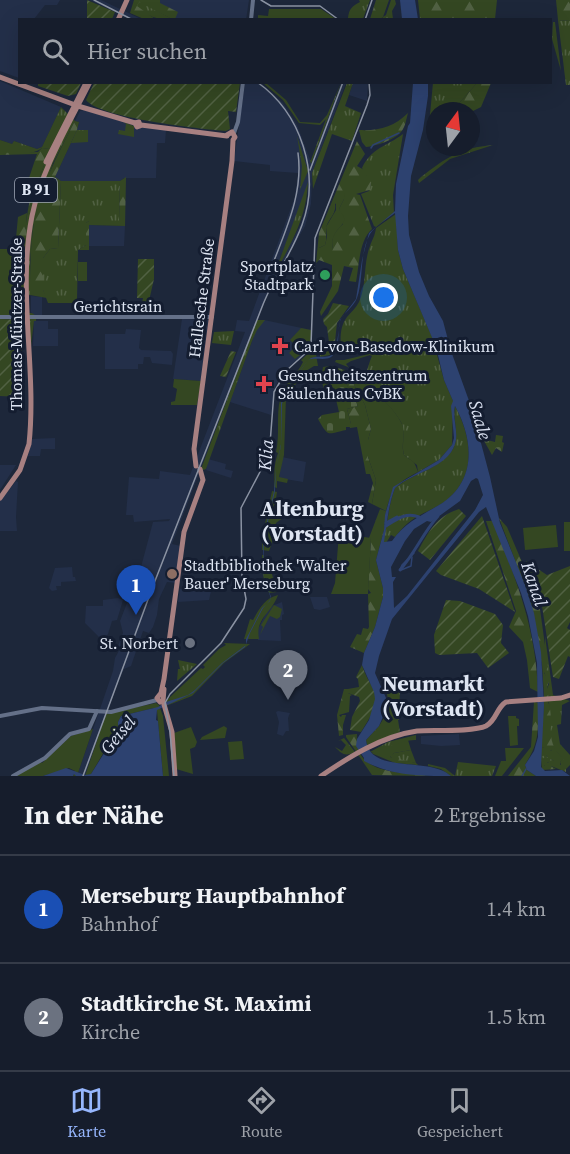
<!DOCTYPE html>
<html lang="de">
<meta charset="utf-8">
<style>
body{margin:0;font-family:"Source Serif 4",serif;background:#1f2634;color:#f1f3f6}
.compass{position:absolute;left:426px;top:102px;width:54px;height:54px;border-radius:50%;background:#161d2c;box-shadow:0 6px 24px #0002;rotate:15deg}
.you{position:absolute;left:384px;top:298px;width:21px;height:21px;margin:-15px;border:4px solid #fff;border-radius:50%;background:#1a73e8;box-shadow:0 0 0 9px #1a73e833}
.badge{display:grid;place-items:center;width:39px;height:39px;border-radius:50%;background:#96b6fd;color:#fff;font-size:20px;font-weight:700}
.pin{position:absolute;translate:-50% -50px;filter:drop-shadow(0 2px 3px #0008)}
.pin::after{content:'';position:absolute;top:32px;width:21px;height:18px;background:inherit;clip-path:polygon(0 0,100% 0,50% 100%)}
.list{margin:0;padding:0;list-style:none}
h2{display:flex;justify-content:space-between;align-items:center;height:78px;margin:0;padding:0 24px;font-size:26px}
h2 small{font-size:20px;font-weight:400;color:#9ea2a9}
.list li{display:grid;grid-template-columns:39px 1fr auto;gap:18px;align-items:center;box-sizing:border-box;height:108px;padding:0 24px;border-top:2px solid #353b48}
.list b{display:block;font-size:22px;white-space:nowrap}
.list p{margin:0;font-size:20px;white-space:nowrap;color:#9ea2a9}
.list em{font-size:20px;font-style:normal;color:#9ea2a9}
.icon{flex:none;width:33px;height:33px;fill:none;stroke:currentColor;stroke-width:2;stroke-linecap:round;stroke-linejoin:round}
.map{position:relative;flex:none;width:570px;height:776px;overflow:hidden}
.search{position:absolute;background:#161d2c;box-shadow:0 6px 24px #0002;left:18px;right:18px;top:18px;height:66px;display:flex;align-items:center;gap:15px;box-sizing:border-box;padding:0 21px;border-radius:0px;color:#9ea2a9;font-size:22px}
.sheet{height:294px;background:#161d2c}
nav{display:flex;justify-content:space-around;align-items:center;box-sizing:border-box;height:84px;border-top:2px solid #353b48;background:#161d2c;font-size:16px;color:#9ea2a9}
nav a{display:grid;justify-items:center;gap:3px}
nav .on{color:#96b6fd}
.map>svg:first-child{display:block}
.built{fill:#232f49;fill-rule:evenodd}
.grass{fill:url(#grass-tufts)}
.forest{fill:url(#forest-firs);fill-rule:evenodd}
.cemetery{fill:url(#cemetery-stones)}
.park{fill:#344722}
.garden{fill:url(#garden-furrows)}
.water{fill:#2d4270;fill-rule:evenodd}
.lines{fill:none;stroke-linecap:round;stroke-linejoin:round}
.stream{stroke:#2d4270;stroke-width:1.5}
.canal{stroke:#2d4270;stroke-width:3}
.minor{stroke:#647088;stroke-width:4}
.major{stroke:#a78081;stroke-width:5}
.tram{stroke:#8b93a3;stroke-width:1.5}
.rail{stroke:#8b93a3;stroke-width:1.5}
.leisure-dot{fill:#2e9e5b;stroke:#141d30;stroke-width:2}
.health-dot{fill:#e0444e;stroke:#141d30;stroke-width:2}
.education-dot{fill:#8d6e63;stroke:#141d30;stroke-width:2}
.worship-dot{fill:#6b7280;stroke:#141d30;stroke-width:2}
.labels{text-anchor:middle;stroke-width:6;stroke-linejoin:round;paint-order:stroke}
.shield{fill:#141d30;stroke:#a1a9b8;stroke-width:1.5}
.shield-label{font-size:15px;font-weight:bold;fill:#dee5f2}
.poi-label{font-size:16px;fill:#dee5f2;stroke:#141d30;text-anchor:start}
.street-label{font-size:16px;fill:#dee5f2;stroke:#141d30}
.water-label{font-size:18px;font-style:italic;fill:#dbe2f2;stroke:#141d30}
.district-label{font-size:22px;font-weight:bold;fill:#dee5f2;stroke:#141d30}
</style>
<div class="map">
<svg width="570" height="776" viewBox="0 0 570 776">
<defs>
<pattern id="grass-tufts" width="24" height="20" patternUnits="userSpaceOnUse" patternTransform="scale(1.5)"><rect width="24" height="20" fill="#344722"/><path d="M3 7l-1-3M5 7V3M7 7l1-3M15 17l-1-3M17 17v-4M19 17l1-3" fill="none" stroke="#516143"/></pattern>
<pattern id="forest-firs" width="22" height="20" patternUnits="userSpaceOnUse" patternTransform="scale(1.5)"><rect width="22" height="20" fill="#344722"/><path d="M5 1l3.5 6h-7zM16 11l3.5 6h-7z" fill="#516143"/></pattern>
<pattern id="cemetery-stones" width="16" height="16" patternUnits="userSpaceOnUse" patternTransform="scale(1.5)"><rect width="16" height="16" fill="#344722"/><path d="M2 7V4a2 2 0 0 1 4 0v3zM10 15v-3a2 2 0 0 1 4 0v3z" fill="#516143"/></pattern>
<pattern id="garden-furrows" width="10" height="10" patternUnits="userSpaceOnUse" patternTransform="scale(1.5)"><rect width="10" height="10" fill="#344722"/><path d="M-1 1l2-2M0 10L10 0M9 11l2-2" fill="none" stroke="#516143"/></pattern>
</defs>
<rect width="100%" height="100%" fill="#1d273a"/>
<!-- built -->
<g class="built">
<path d="M 0,0 L 60,0 L 57,5 L 45,5 L 34,19 L 20,20 L 19,78 L 0,71 Z"/>
<path d="M 90,0 L 101,0 L 141,19 L 130,19 Z"/>
<path d="M 141,0 L 249,0 L 246,20 L 172,19 Z"/>
<path d="M 0,81 L 61,107 L 42,147 L 37,149 L 14,141 L 12,144 L 0,140 Z"/>
<path d="M 245,83 L 261,83 L 283,103 L 297,125 L 311,162 L 341,83 L 346,83 L 312,173 L 311,204 L 305,226 L 277,275 L 262,308 L 172,544 L 181,546 L 176,583 L 167,582 L 159,599 L 157,615 L 153,627 L 149,633 L 143,631 L 131,666 L 124,669 L 117,685 L 85,776 L 77,776 L 113,671 L 115,658 L 121,647 L 118,646 L 123,633 L 120,621 L 141,567 L 153,522 L 169,521 L 170,519 L 134,522 L 133,515 L 126,515 L 129,477 L 159,479 L 160,471 L 190,475 L 245,332 L 235,331 L 237,320 L 249,321 L 295,197 L 298,173 L 270,171 L 270,165 L 234,161 ZM 308,185 L 307,204 L 301,224 L 274,275 Z"/>
<path d="M 353,83 L 368,83 L 367,101 L 349,95 Z"/>
<path d="M 84,110 L 120,121 L 166,130 L 165,143 L 157,143 L 156,178 L 124,178 L 120,181 L 61,181 L 56,179 L 55,177 L 77,130 L 79,122 L 75,121 L 80,111 Z"/>
<path d="M 89,225 L 125,226 L 124,246 L 89,246 Z"/>
<path d="M 31,296 L 42,297 L 42,315 L 33,315 L 31,312 Z"/>
<path d="M 182,319 L 208,320 L 201,381 L 173,379 Z"/>
<path d="M 264,320 L 311,330 L 311,345 L 308,350 L 283,372 L 275,387 L 271,415 L 230,402 L 259,322 Z"/>
<path d="M 34,321 L 48,321 L 48,329 L 58,329 L 58,346 L 33,346 Z"/>
<path d="M 126,329 L 141,330 L 139,348 L 141,350 L 171,351 L 173,354 L 172,365 L 152,363 L 150,357 L 144,357 L 143,364 L 138,364 L 138,369 L 105,369 L 105,334 L 125,334 Z"/>
<path d="M 55,438 L 55,449 L 41,449 L 40,456 L 28,456 L 32,439 Z"/>
<path d="M 282,457 L 306,462 L 303,482 L 279,478 Z"/>
<path d="M 208,459 L 226,464 L 225,469 L 233,471 L 231,478 L 206,470 Z"/>
<path d="M 0,465 L 16,465 L 0,490 Z"/>
<path d="M 16,481 L 18,482 L 16,517 L 17,531 L 0,531 L 0,501 Z"/>
<path d="M 72,567 L 73,577 L 75,577 L 76,581 L 61,582 L 61,586 L 56,586 L 57,590 L 52,591 L 49,588 L 55,568 Z"/>
<path d="M 212,587 L 209,600 L 178,602 L 180,589 Z"/>
<path d="M 310,597 L 327,597 L 330,607 L 320,610 L 314,609 Z"/>
<path d="M 118,598 L 123,600 L 117,620 L 112,621 L 108,634 L 104,640 L 102,640 L 85,623 L 86,606 L 103,606 L 103,600 Z"/>
<path d="M 282,602 L 284,614 L 282,615 L 282,620 L 280,620 L 281,641 L 258,640 L 258,629 L 267,611 L 272,606 Z"/>
<path d="M 278,711 L 290,713 L 288,718 L 289,731 L 286,731 L 283,736 L 277,734 L 279,722 L 276,712 Z"/>
<path d="M 459,734 L 460,745 L 441,746 L 421,744 L 421,736 Z"/>
</g>
<!-- grass -->
<g class="grass">
<path d="M 359,0 L 370,0 L 363,19 L 339,18 L 348,18 C 349,9 352,6 360,2 Z"/>
<path d="M 138,2 L 141,2 L 172,19 C 152,19 151,17 136,6 Z"/>
<path d="M 558,20 L 570,21 L 570,85 L 566,85 Z"/>
<path d="M 553,22 L 555,22 L 561,71 L 552,39 Z"/>
<path d="M 263,83 L 266,83 L 286,100 L 300,122 L 320,123 L 327,115 L 341,83 L 311,164 L 310,160 L 311,160 L 326,119 L 320,125 L 299,123 L 283,100 Z"/>
<path d="M 347,83 L 353,83 L 345,106 L 361,113 L 352,141 L 332,134 L 313,189 L 312,173 Z"/>
<path d="M 433,83 L 477,83 L 452,111 L 435,111 L 435,115 L 430,115 Z"/>
<path d="M 61,107 L 75,121 L 53,163 L 37,211 L 33,228 L 30,261 L 30,295 L 27,296 L 27,313 L 32,313 L 36,316 L 36,321 L 34,321 L 31,346 L 28,346 L 26,325 L 23,324 L 22,320 L 0,319 L 0,316 L 19,315 L 23,313 C 23,273 22,233 31,195 L 33,195 L 50,149 L 42,148 C 32,156 13,153 0,153 L 0,136 L 0,140 L 12,144 L 14,141 L 37,149 L 42,147 Z"/>
<path d="M 123,122 L 134,126 L 134,137 L 118,134 L 119,130 L 125,131 L 126,124 Z"/>
<path d="M 77,130 L 88,130 L 88,142 L 71,143 Z"/>
<path d="M 403,134 L 393,195 L 394,213 L 376,227 L 374,226 L 361,194 L 369,191 L 371,183 L 362,168 C 372,147 386,147 403,134 Z"/>
<path d="M 297,136 L 308,171 L 300,190 L 302,166 Z"/>
<path d="M 61,181 L 120,181 L 119,221 L 89,221 L 86,223 L 86,245 L 78,250 L 77,300 L 75,303 L 48,303 L 43,290 L 43,258 L 50,249 L 58,248 Z"/>
<path d="M 308,182 C 306,221 290,244 273,278 Z"/>
<path d="M 396,214 L 398,250 L 403,269 L 432,337 L 444,380 L 453,401 L 452,445 L 439,460 L 418,472 L 417,465 L 404,455 C 401,445 406,433 401,422 C 394,409 367,381 353,378 C 371,372 365,372 372,356 L 370,355 L 351,361 L 346,364 L 353,373 L 348,367 L 335,362 L 336,360 L 344,360 L 365,355 L 364,349 L 342,354 C 340,343 339,327 347,317 C 351,312 356,308 359,302 C 367,285 363,264 370,246 C 372,240 375,236 376,228 Z"/>
<path d="M 257,320 L 265,320 L 257,330 L 252,341 L 206,469 L 203,470 L 201,469 Z"/>
<path d="M 234,331 L 231,345 L 212,343 L 214,332 Z"/>
<path d="M 455,406 C 471,436 478,473 448,499 C 436,509 420,513 408,523 C 403,527 399,532 395,537 L 391,535 L 386,543 L 383,542 C 388,524 388,506 395,488 C 413,472 453,466 456,439 C 457,428 453,417 455,406 Z"/>
<path d="M 545,636 L 553,695 L 570,701 L 562,705 L 561,724 L 557,725 L 560,744 L 570,755 L 570,765 L 566,769 L 566,772 L 551,766 L 545,767 L 544,764 L 549,762 L 541,760 L 541,747 L 552,749 L 546,756 L 561,765 L 560,762 L 563,759 L 555,750 L 550,739 L 549,702 L 544,702 L 544,696 L 549,684 L 544,672 L 547,664 L 545,659 Z"/>
<path d="M 178,660 L 197,664 L 177,681 L 178,669 L 180,669 Z"/>
<path d="M 416,735 L 416,740 C 400,739 383,755 370,752 L 388,742 Z"/>
<path d="M 411,750 L 416,763 L 393,759 L 390,756 L 394,753 Z"/>
<path d="M 458,762 L 496,766 L 492,776 L 451,776 L 441,769 L 428,766 L 428,764 L 445,768 L 455,776 Z"/>
</g>
<!-- forest -->
<g class="forest">
<path d="M 134,0 L 160,0 L 160,3 L 178,12 L 175,19 L 172,19 L 139,2 L 137,6 L 155,19 L 144,19 L 130,13 Z"/>
<path d="M 376,0 L 389,0 L 383,17 L 386,15 L 391,0 L 395,0 L 396,4 L 392,11 L 393,19 L 382,19 L 383,17 L 380,19 L 370,19 Z"/>
<path d="M 418,0 L 497,0 L 495,19 L 420,19 Z"/>
<path d="M 556,0 L 570,0 L 570,21 L 558,20 Z"/>
<path d="M 477,83 L 491,83 L 481,107 L 471,112 L 452,111 Z"/>
<path d="M 408,113 C 406,119 406,126 401,132 C 394,140 376,146 366,147 L 362,142 L 359,130 C 379,131 394,127 408,113 Z"/>
<path d="M 75,121 L 79,122 L 77,130 L 55,177 L 61,181 L 58,248 L 50,249 L 43,258 L 43,290 L 47,298 L 30,295 C 30,274 30,252 33,230 C 38,191 57,156 75,121 Z"/>
<path d="M 357,141 L 365,154 L 357,166 L 366,171 L 367,176 L 372,171 L 375,172 L 377,180 L 371,183 L 370,190 L 356,194 L 360,195 L 372,229 C 359,240 359,267 356,282 L 349,281 L 353,268 L 344,266 L 338,291 L 321,316 L 320,312 L 332,286 L 332,265 L 319,260 L 316,263 L 319,233 ZM 344,199 L 339,209 L 343,224 C 335,232 330,237 333,249 L 319,248 L 325,245 C 327,239 326,235 326,229 C 327,220 337,214 335,204 Z"/>
<path d="M 493,145 L 450,159 L 419,183 L 418,180 L 421,177 C 447,157 460,148 493,145 Z"/>
<path d="M 42,148 L 50,149 L 33,195 L 25,190 L 37,154 L 0,155 L 0,153 L 38,152 Z"/>
<path d="M 126,177 L 125,226 L 89,225 L 89,250 L 78,250 L 86,245 L 86,223 L 89,221 L 119,221 L 120,181 Z"/>
<path d="M 27,213 L 24,248 L 23,309 L 20,309 L 20,250 L 15,249 L 18,217 Z"/>
<path d="M 338,368 L 345,370 L 351,379 L 365,405 L 371,429 L 368,440 L 368,457 L 376,480 L 372,504 L 368,502 L 373,483 L 370,474 L 366,474 L 357,427 L 350,428 L 349,424 L 351,424 L 347,409 L 358,406 Z"/>
<path d="M 380,509 L 386,511 L 384,530 L 376,560 L 383,588 L 383,597 L 375,627 L 364,653 L 350,647 L 357,634 L 361,635 L 363,628 L 368,629 L 369,627 L 368,594 L 371,593 L 368,589 L 371,538 L 369,538 Z"/>
<path d="M 499,518 L 507,527 L 539,602 L 548,667 L 544,673 L 549,680 L 547,689 L 550,693 L 547,696 L 544,696 L 542,664 L 515,560 Z"/>
<path d="M 486,521 L 492,521 L 495,527 C 518,584 536,630 538,692 L 530,688 L 527,660 L 523,642 L 509,627 L 516,611 Z"/>
<path d="M 344,689 L 348,689 L 348,693 L 352,695 L 350,696 L 349,712 L 339,715 L 341,717 L 342,715 L 346,715 L 343,725 L 343,735 L 339,736 L 337,715 Z"/>
<path d="M 548,701 C 556,723 542,740 564,759 L 560,762 L 560,768 L 555,766 L 554,761 L 551,759 L 544,766 L 551,766 L 556,769 L 542,770 L 541,760 L 545,757 L 548,758 L 546,755 L 547,752 L 552,750 L 541,747 L 544,702 Z"/>
<path d="M 534,702 L 538,703 C 538,731 540,741 525,765 L 527,770 L 536,776 L 508,776 L 531,747 Z"/>
<path d="M 385,716 L 386,719 L 398,720 L 400,732 L 367,745 L 366,740 L 379,726 Z"/>
<path d="M 357,734 C 353,776 401,771 430,776 L 372,775 L 346,737 L 346,735 Z"/>
<path d="M 344,738 L 355,752 C 345,757 342,754 335,747 L 342,751 L 346,745 L 341,740 L 338,741 Z"/>
<path d="M 408,740 L 411,750 L 394,753 L 390,757 L 416,763 L 418,765 L 395,763 L 371,753 Z"/>
</g>
<!-- cemetery -->
<g class="cemetery">
<path d="M 330,366 L 338,368 L 358,406 L 347,409 L 351,424 L 350,427 L 346,427 L 346,430 C 327,434 329,438 318,419 L 322,415 L 339,412 L 333,387 L 324,389 L 321,379 L 323,367 Z"/>
<path d="M 496,435 L 503,436 L 502,442 L 504,443 L 502,452 L 496,448 L 492,455 L 483,439 L 495,442 Z"/>
<path d="M 383,677 L 395,678 L 395,680 L 399,681 L 400,687 L 399,720 L 386,719 L 389,703 Z"/>
</g>
<!-- park -->
<g class="park">
<path d="M 269,9 L 321,9 L 336,19 L 258,19 L 258,15 L 268,16 Z"/>
<path d="M 343,192 L 345,193 L 344,199 L 339,209 C 340,212 343,214 344,218 C 346,227 329,230 333,249 L 323,258 L 319,253 L 319,248 L 325,245 L 327,237 L 326,227 L 336,210 L 336,198 Z"/>
<rect x="0" y="249" width="20" height="66"/>
<rect x="78" y="262" width="9" height="19"/>
<path d="M 301,328 L 311,330 C 312,346 307,350 295,359 L 289,353 L 296,346 L 290,340 Z"/>
<path d="M 312,350 L 316,354 L 318,366 L 314,366 L 306,371 L 286,397 L 284,455 L 279,477 L 288,479 L 287,483 L 277,481 L 277,488 L 274,487 C 275,475 273,467 278,453 L 276,452 C 280,434 276,416 280,399 C 283,384 297,375 303,362 L 301,360 Z"/>
<path d="M 353,378 C 368,382 399,412 403,427 C 405,436 401,446 404,455 C 415,464 413,458 418,472 C 396,484 393,486 386,511 L 372,504 L 376,480 L 368,457 L 368,440 L 371,429 L 365,405 L 351,379 Z"/>
<path d="M 174,379 L 201,381 L 197,405 L 171,405 L 171,402 L 175,401 L 177,389 L 173,387 Z"/>
<path d="M 272,491 L 277,492 L 274,512 L 281,513 L 283,504 L 292,511 L 276,523 L 272,543 L 269,551 L 262,550 L 262,538 Z"/>
<rect x="564" y="522" width="6" height="29"/>
<path d="M 556,525 L 558,547 L 525,550 L 523,528 Z"/>
<path d="M 339,533 L 371,538 L 368,594 L 331,594 L 335,583 Z"/>
<path d="M 262,555 L 264,555 L 264,563 L 272,563 L 274,565 L 270,567 L 277,592 L 269,593 C 263,580 261,569 262,555 Z"/>
<path d="M 278,595 C 272,613 255,618 259,639 L 244,639 L 250,619 L 253,620 C 259,609 265,598 278,595 Z"/>
<path d="M 274,605 L 282,609 L 280,617 L 277,619 L 270,616 L 260,635 L 263,627 L 261,625 Z"/>
<path d="M 224,643 L 250,644 L 224,663 L 192,696 L 166,706 L 166,701 L 169,698 L 201,668 L 203,669 L 205,667 L 203,665 L 219,649 L 226,645 Z"/>
<path d="M 156,703 L 159,705 L 163,716 L 169,776 L 163,776 L 157,711 L 154,708 L 121,716 L 118,722 L 118,730 L 114,735 L 91,774 L 85,776 L 106,714 Z"/>
<path d="M 508,716 L 516,716 L 516,718 L 519,719 L 519,726 L 517,726 L 518,745 L 510,746 Z"/>
<path d="M 224,726 L 227,728 L 225,738 L 200,740 L 202,737 Z"/>
<path d="M 191,727 L 197,742 L 195,747 L 190,749 L 193,774 L 176,769 L 174,733 Z"/>
<path d="M 93,729 L 77,776 L 73,776 L 75,771 L 69,768 L 43,776 L 16,776 L 41,762 L 42,763 L 71,736 Z"/>
<path d="M 242,741 L 244,759 L 230,760 L 228,742 Z"/>
<path d="M 505,748 L 524,748 L 502,776 L 495,776 L 501,761 L 506,761 Z"/>
</g>
<!-- garden -->
<g class="garden">
<path d="M 87,0 L 115,12 L 112,19 L 87,19 Z"/>
<path d="M 38,83 L 38,82 L 81,83 L 76,94 L 68,96 L 38,86 Z"/>
<path d="M 94,83 L 94,82 L 240,83 L 236,112 L 228,111 L 230,129 L 226,131 C 200,129 100,118 86,100 Z"/>
<path d="M 138,259 L 154,259 L 154,279 L 148,305 L 142,303 L 143,298 L 137,298 Z"/>
<path d="M 333,303 L 349,306 L 337,323 L 335,341 L 330,355 L 320,357 L 320,355 L 325,354 L 327,351 L 330,350 L 327,327 L 324,324 L 323,319 L 328,314 Z"/>
<path d="M 0,319 L 22,320 L 22,397 L 0,396 Z"/>
<path d="M 231,351 L 236,352 L 226,377 L 220,376 Z"/>
<path d="M 459,509 L 466,516 L 430,560 L 418,551 C 428,532 437,516 459,509 Z"/>
<path d="M 482,516 L 515,612 L 479,589 L 441,575 L 436,571 Z"/>
<path d="M 526,561 L 547,575 L 570,566 L 570,622 L 567,628 L 570,630 L 570,657 L 568,656 L 559,679 L 553,677 L 542,606 Z"/>
<path d="M 446,600 L 460,601 L 495,614 L 503,625 L 501,643 L 509,653 L 488,668 L 477,653 L 439,655 L 435,653 L 434,635 Z"/>
<path d="M 362,665 C 365,675 370,682 374,691 C 379,705 368,721 361,732 L 350,730 L 352,717 L 360,701 L 359,697 L 348,693 L 348,689 L 359,687 L 358,679 L 356,677 Z"/>
</g>
<!-- water -->
<g class="water">
<path d="M 400,0 L 415,0 L 418,19 L 402,19 Z"/>
<path d="M 413,83 L 428,83 L 428,96 L 423,130 L 411,176 L 408,216 L 409,235 L 419,272 L 429,296 L 443,321 L 451,351 L 472,409 L 490,477 L 500,523 L 526,587 L 534,613 L 541,652 L 544,705 L 541,767 L 545,771 L 562,770 L 570,776 L 536,776 L 527,770 L 525,765 L 534,751 L 538,737 L 537,663 L 528,616 L 521,593 L 486,507 L 479,512 L 392,619 L 379,656 L 375,673 L 386,698 L 386,710 L 379,726 L 366,740 C 370,775 429,756 451,776 C 420,776 392,776 364,761 L 364,758 L 356,746 L 357,739 L 369,720 L 375,699 L 374,692 L 362,665 L 364,653 L 375,627 L 383,597 L 383,588 L 376,560 L 384,530 L 385,515 L 393,487 L 439,460 L 452,445 L 454,438 L 451,406 L 453,401 L 444,380 L 436,347 L 403,269 L 398,250 L 395,213 C 387,219 375,226 370,234 C 359,253 364,279 357,298 C 353,308 344,312 340,321 C 337,331 341,350 331,357 C 325,361 315,357 308,360 L 286,391 L 282,404 L 281,446 L 276,468 L 275,491 L 264,539 L 263,573 L 271,599 L 263,608 L 250,633 L 245,647 L 223,663 L 193,693 L 157,710 L 156,720 L 158,721 L 163,776 L 76,776 L 74,774 L 73,776 L 43,776 L 66,768 L 85,775 L 91,774 L 118,731 L 118,722 L 121,716 L 158,707 L 166,702 L 188,695 L 195,690 L 222,663 L 246,645 L 246,639 L 262,608 L 270,601 L 271,597 L 263,574 L 263,539 L 274,491 L 276,468 L 281,444 L 281,403 L 285,391 L 308,360 C 315,354 324,359 332,355 L 337,343 L 340,320 L 356,299 L 362,260 L 369,233 L 395,211 L 396,184 L 408,126 L 410,123 ZM 455,406 C 474,440 477,482 439,505 C 421,516 405,522 392,541 L 384,542 C 387,524 388,506 395,488 C 412,472 447,469 455,444 C 459,432 452,418 455,406 ZM 476,478 L 478,479 L 483,495 L 475,510 L 407,596 L 394,608 L 393,582 L 396,577 L 392,577 L 391,567 L 405,541 L 414,529 L 427,521 L 431,522 L 460,501 L 471,481 Z"/>
</g>
<g class="lines">
<!-- stream -->
<g class="stream">
<path d="M 371,148 L 373,145 L 399,133"/>
<path d="M 400,570 L 402,565 L 414,553"/>
<path d="M 401,570 L 411,566 L 412,557"/>
<path d="M 522,776 L 526,769"/>
</g>
<!-- canal -->
<g class="canal">
<path d="M 386,523 L 397,517"/>
<path d="M 386,526 C 397,519 406,512 419,517"/>
<path d="M 400,570 C 415,553 423,533 438,516"/>
</g>
<!-- minor -->
<g class="minor">
<path d="M 251,20 L 253,0"/>
<path d="M 234,133 L 238,122 L 243,82"/>
<path d="M 0,317 L 212,317"/>
<path d="M 0,716 L 42,708 L 111,712 L 157,700"/>
<path d="M 13,776 L 45,758 L 70,734 L 89,729 L 97,711"/>
</g>
<!-- major -->
<g class="major">
<path d="M 118,20 L 127,0"/>
<path d="M 0,77 L 78,106 L 135,123"/>
<path d="M 139,122 L 140,126 L 137,127 L 135,123 Z"/>
<path d="M 141,125 L 227,136"/>
<path d="M 46,162 L 85,85"/>
<path d="M 196,466 L 194,449 L 232,161 L 233,140 L 235,137 L 232,132 L 227,135"/>
<path d="M 0,498 L 20,470 L 29,444 C 37,369 17,291 32,216 C 42,168 68,126 90,82"/>
<path d="M 164,689 L 163,701 L 172,732 L 175,776"/>
<path d="M 160,702 L 157,698 L 161,693 L 164,679 L 184,532 L 203,480 L 200,469"/>
<path d="M 321,776 C 349,757 382,736 417,731 C 433,730 473,732 486,726 C 497,720 496,708 506,702 L 561,698 L 570,695"/>
</g>
<!-- tram -->
<g class="tram">
<path d="M 261,0 L 271,6 L 320,6 L 339,20"/>
<path d="M 174,776 L 170,732 L 165,703 L 170,694 L 221,643 L 244,608 L 246,599 L 242,578 L 241,508 L 261,470 L 270,444 L 274,392 L 287,370 L 308,351 L 311,345 L 315,238 L 367,105 L 370,95 L 369,82"/>
</g>
<!-- rail -->
<g class="rail">
<path d="M 94,0 L 133,20"/>
<path d="M 365,20 L 372,0"/>
<path d="M 310,170 L 343,82"/>
<path d="M 269,274 C 283,235 304,196 298,153"/>
<path d="M 83,776 L 153,586 L 262,307 C 273,278 292,253 302,225 C 321,174 301,113 257,82"/>
</g>
</g>
<!-- markers -->
<circle class="leisure-dot" cx="325" cy="275" r="6"/>
<g class="health-dot">
<path d="M277 337h6v6h6v6h-6v6h-6v-6h-6v-6h6z"/>
<path d="M261 375h6v6h6v6h-6v6h-6v-6h-6v-6h6z"/>
</g>
<circle class="education-dot" cx="172" cy="574" r="6"/>
<circle class="worship-dot" cx="190" cy="643" r="6"/>
<g class="labels">
<!-- shield labels -->
<rect class="shield" x="15" y="178" width="42" height="24" rx="4.5"/>
<g class="shield-label">
<text x="36" y="195">B 91</text>
</g>
<!-- poi labels -->
<g class="poi-label">
<text x="313" y="272" text-anchor="end">Sportplatz<tspan x="313" dy="18">Stadtpark</tspan></text>
<text x="294" y="352">Carl-von-Basedow-Klinikum</text>
<text x="278" y="381">Gesundheitszentrum<tspan x="278" dy="18">Säulenhaus CvBK</tspan></text>
<text x="184" y="571">Stadtbibliothek 'Walter<tspan x="184" dy="18">Bauer' Merseburg</tspan></text>
<text x="178" y="649" text-anchor="end">St. Norbert</text>
</g>
<!-- street labels -->
<g class="street-label">
<text transform="translate(201 298) rotate(-83)" y="6">Hallesche Straße</text>
<text x="118" y="312">Gerichtsrain</text>
<text transform="translate(16 324) rotate(-90)" y="6">Thomas-Müntzer-Straße</text>
</g>
<!-- water labels -->
<g class="water-label">
<text transform="translate(480 420) rotate(74)" y="6">Saale</text>
<text transform="translate(266 455) rotate(-86)" y="6">Klia</text>
<text transform="translate(534 584) rotate(71)" y="6">Kanal</text>
<text transform="translate(118 735) rotate(-50)" y="6">Geisel</text>
</g>
<!-- district labels -->
<g class="district-label">
<text x="312" y="516">Altenburg<tspan x="312" dy="25">(Vorstadt)</tspan></text>
<text x="433" y="691">Neumarkt<tspan x="433" dy="25">(Vorstadt)</tspan></text>
</g>
</g>
</svg>
<svg class="compass" viewBox="-18 -18 36 36"><path d="M0-13l5 13h-10z" fill="#e53935"/><path d="M0 13l5-13h-10z" fill="#9ea2a9"/></svg>
<div class="you"></div>
<div class="pin badge" style="left:136px;top:615px;background:#1a4fb4">1</div>
<div class="pin badge" style="left:288px;top:700px;background:#6b7280">2</div>
<div class="search"><svg class="icon" aria-label="search" viewBox="0 0 24 24"><circle cx="10" cy="10" r="6"/><path d="M15 15l6 6"/></svg>Hier suchen</div>
</div>
<section class="sheet">
<h2>In der Nähe<small>2 Ergebnisse</small></h2>
<ul class="list">
<li><span class="badge" style="background:#1a4fb4">1</span><div><b>Merseburg Hauptbahnhof</b><p>Bahnhof</p></div><em>1.4 km</em></li>
<li><span class="badge" style="background:#6b7280">2</span><div><b>Stadtkirche St. Maximi</b><p>Kirche</p></div><em>1.5 km</em></li>
</ul>
</section>
<nav>
<a class="on"><svg class="icon" aria-label="map" viewBox="0 0 24 24"><path d="M3 6l6-2 6 2 6-2v14l-6 2-6-2-6 2zM9 4v14M15 6v14"/></svg>Karte</a>
<a><svg class="icon" aria-label="directions" viewBox="0 0 24 24"><path d="M12 3l9 9-9 9-9-9zM9 14v-3h6M13 9l2 2-2 2"/></svg>Route</a>
<a><svg class="icon" aria-label="saved" viewBox="0 0 24 24"><path d="M7 4h10v16l-5-4-5 4z"/></svg>Gespeichert</a>
</nav>
